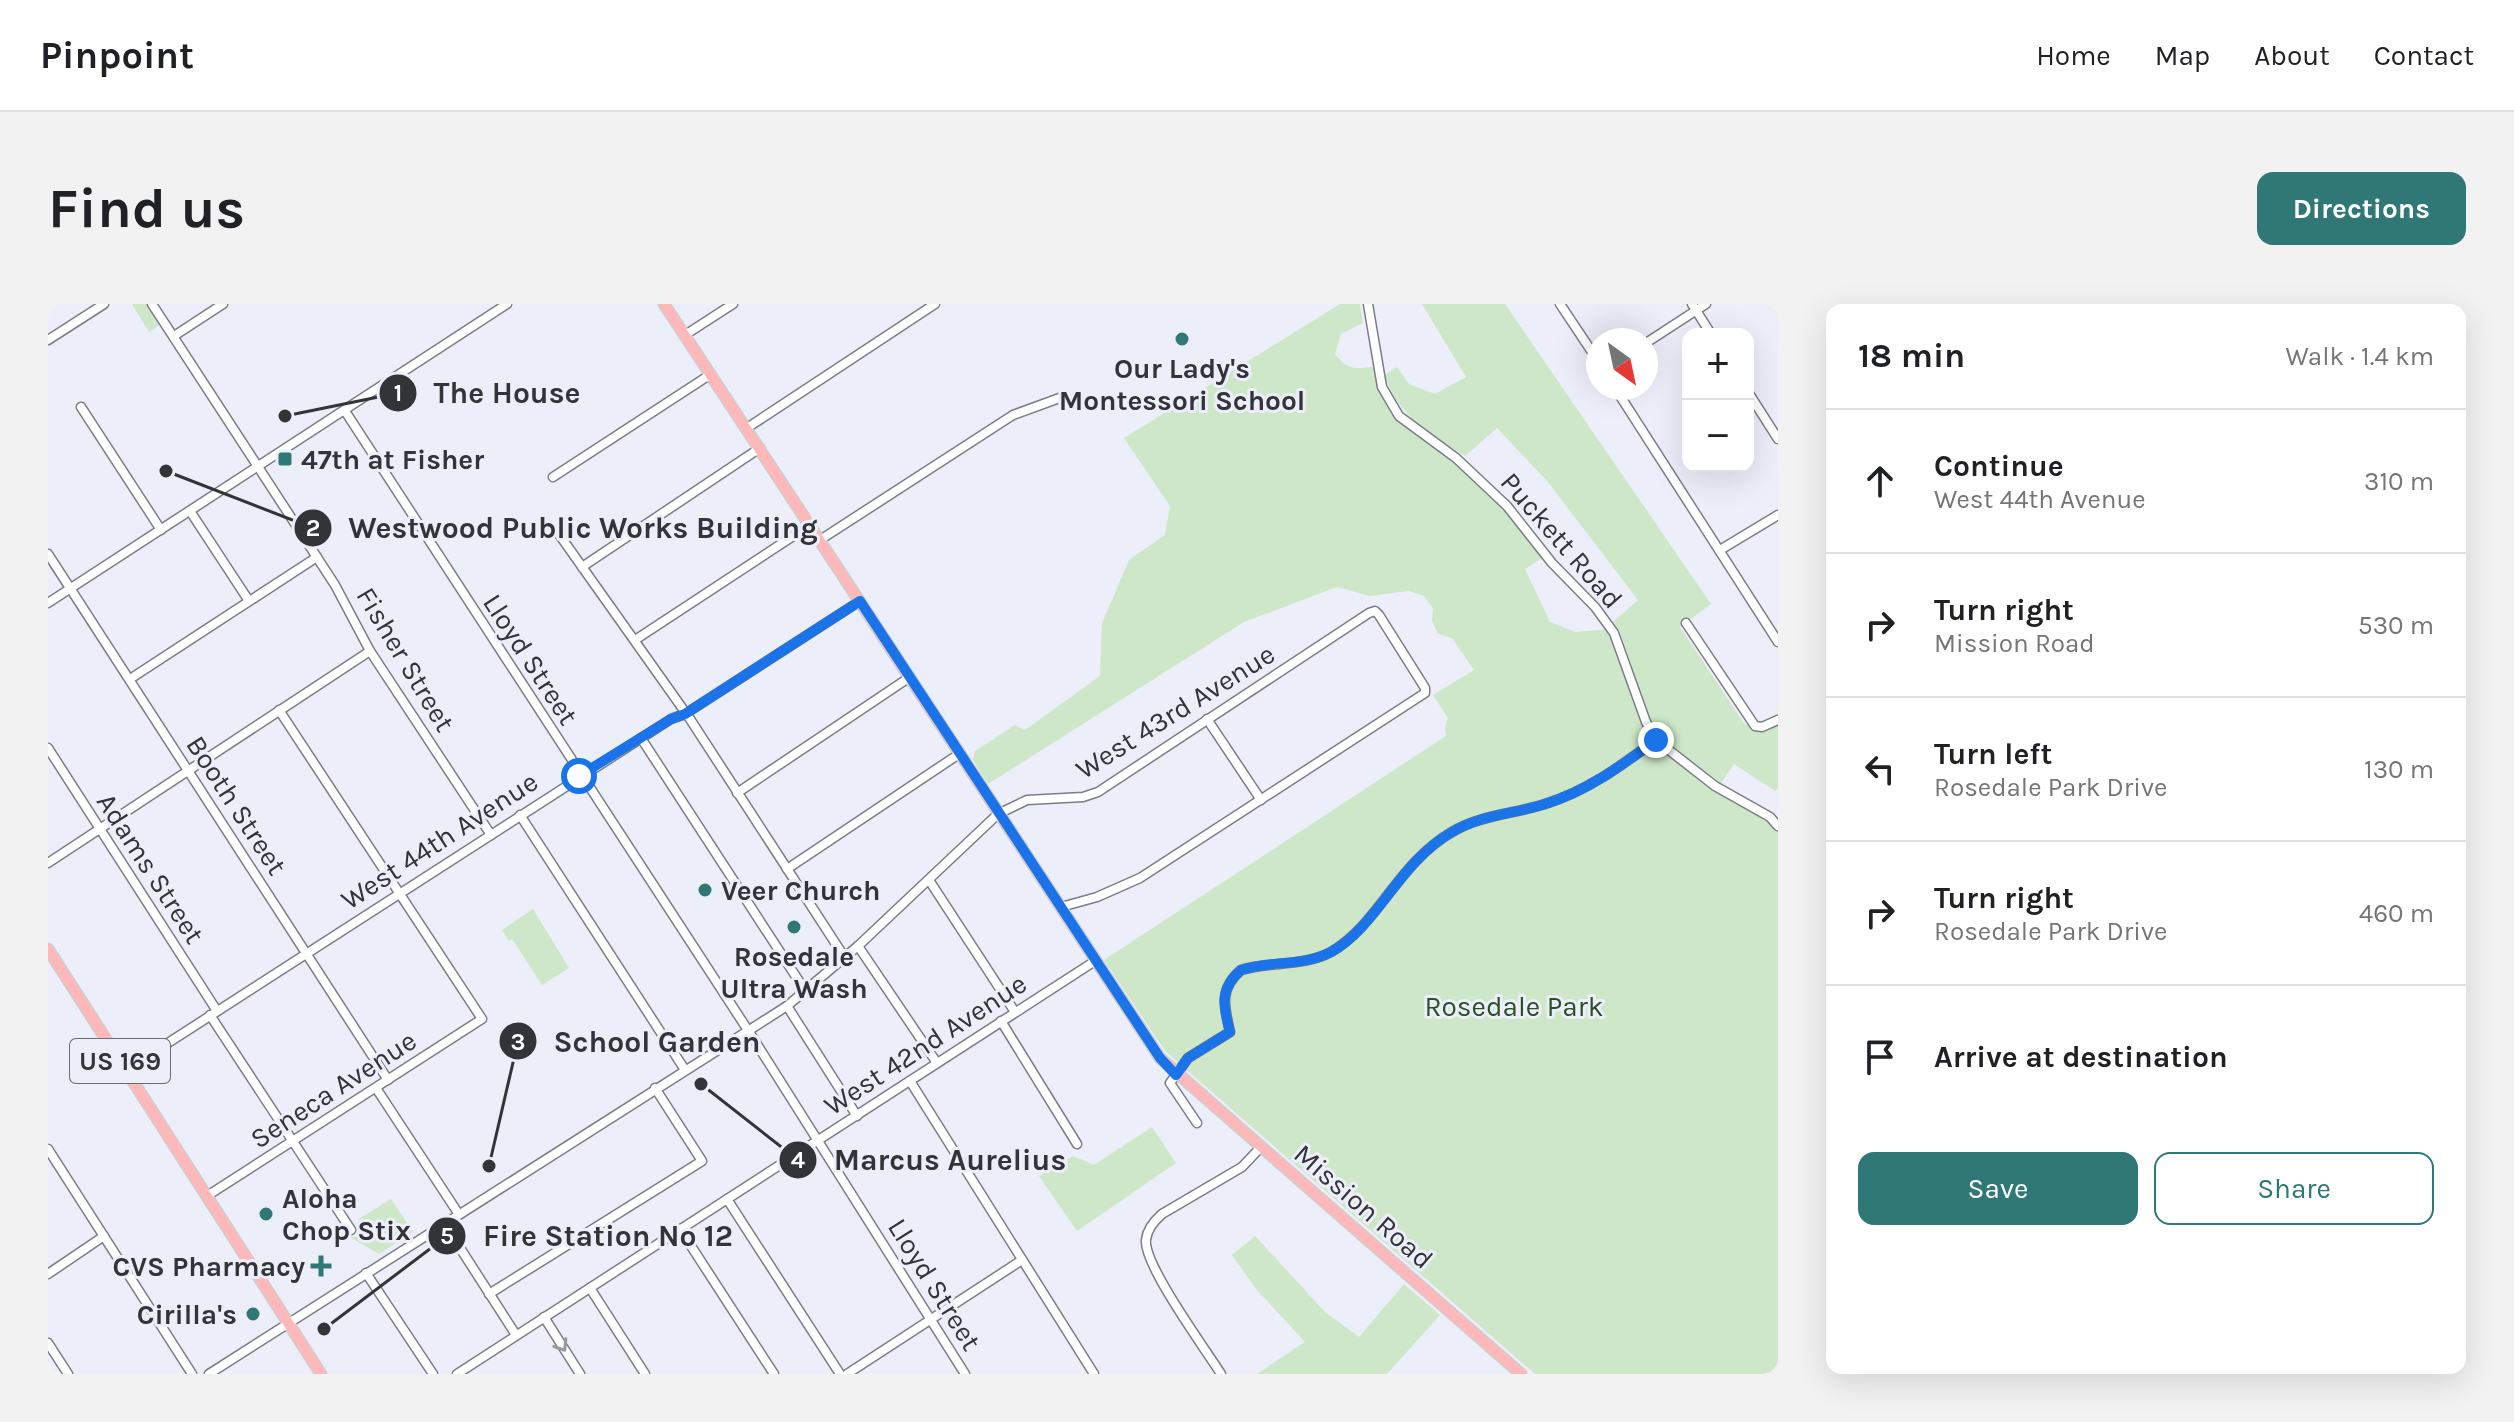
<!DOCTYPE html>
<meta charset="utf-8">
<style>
body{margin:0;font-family:Karla,sans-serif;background:#f2f2f2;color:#202124}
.controls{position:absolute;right:24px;top:24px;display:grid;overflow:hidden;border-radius:16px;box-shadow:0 8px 32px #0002}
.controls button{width:72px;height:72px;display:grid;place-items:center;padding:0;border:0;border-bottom:2px solid #e0e0e0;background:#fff;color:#202124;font:40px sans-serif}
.compass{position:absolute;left:1538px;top:24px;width:72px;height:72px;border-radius:50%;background:#fff;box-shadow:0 8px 32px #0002;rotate:147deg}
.stop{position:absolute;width:24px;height:24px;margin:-18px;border:6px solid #1a73e8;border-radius:50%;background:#fff}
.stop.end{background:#1a73e8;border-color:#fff;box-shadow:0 2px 8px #0008}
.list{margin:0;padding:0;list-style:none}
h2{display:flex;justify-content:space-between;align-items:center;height:104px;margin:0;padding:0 32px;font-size:34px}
h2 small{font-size:26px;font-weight:400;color:#757577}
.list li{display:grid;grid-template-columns:52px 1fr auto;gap:24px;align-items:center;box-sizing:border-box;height:144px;padding:0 32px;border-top:2px solid #e0e0e0}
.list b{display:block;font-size:30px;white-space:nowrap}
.list p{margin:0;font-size:26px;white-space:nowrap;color:#757577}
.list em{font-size:26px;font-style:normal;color:#757577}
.actions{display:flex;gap:16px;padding:24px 32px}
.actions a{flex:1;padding:18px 0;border:2px solid #2f7875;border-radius:16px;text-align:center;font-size:28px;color:#2f7875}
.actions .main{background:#2f7875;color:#fff}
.icon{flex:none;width:44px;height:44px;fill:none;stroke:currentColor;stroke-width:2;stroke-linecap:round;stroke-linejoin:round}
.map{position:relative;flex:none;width:1730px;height:1070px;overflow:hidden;border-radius:16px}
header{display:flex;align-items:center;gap:48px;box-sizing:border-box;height:112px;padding:0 40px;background:#fff;border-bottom:2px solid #e0e0e0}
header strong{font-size:38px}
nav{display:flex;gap:44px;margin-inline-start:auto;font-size:28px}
.intro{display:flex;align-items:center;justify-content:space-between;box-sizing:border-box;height:192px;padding:0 48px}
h1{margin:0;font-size:56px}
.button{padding:20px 36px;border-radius:16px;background:#2f7875;color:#fff;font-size:28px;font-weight:700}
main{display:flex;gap:48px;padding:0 48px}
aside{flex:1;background:#fff;border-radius:16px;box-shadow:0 8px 32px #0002}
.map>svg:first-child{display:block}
.green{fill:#cde7c8}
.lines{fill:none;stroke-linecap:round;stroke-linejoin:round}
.minor-casing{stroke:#7b7d87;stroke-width:11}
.major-casing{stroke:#cececf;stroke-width:13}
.minor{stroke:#fff;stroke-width:8}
.major{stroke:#ffb8b9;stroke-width:10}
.oneway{stroke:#999a9c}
.route{stroke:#1a73e8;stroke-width:10}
.poi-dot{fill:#2f7875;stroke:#eceef9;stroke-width:3}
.labels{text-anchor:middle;stroke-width:6;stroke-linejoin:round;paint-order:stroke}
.shield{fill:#eceef9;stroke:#6a6c72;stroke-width:2}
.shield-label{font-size:26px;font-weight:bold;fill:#333438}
.poi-label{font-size:28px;font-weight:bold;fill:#333438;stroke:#eceef9;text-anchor:start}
.street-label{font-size:28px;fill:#333438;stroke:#eceef9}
.park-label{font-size:28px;fill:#2b5026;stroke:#eceef9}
.leader{fill:none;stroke:#333438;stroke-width:3}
.callout-dot{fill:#333438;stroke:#eceef9;stroke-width:3}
.mark-label{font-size:24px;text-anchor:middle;font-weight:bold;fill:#fff}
.callout-label{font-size:30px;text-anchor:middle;font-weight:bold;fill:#333438;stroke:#eceef9;stroke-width:6;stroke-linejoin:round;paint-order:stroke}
</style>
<header>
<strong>Pinpoint</strong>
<nav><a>Home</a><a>Map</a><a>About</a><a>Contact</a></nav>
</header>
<div class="intro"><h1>Find us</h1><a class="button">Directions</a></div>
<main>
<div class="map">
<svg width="1730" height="1070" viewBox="0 0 1730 1070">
<rect width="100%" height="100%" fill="#eceef9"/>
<!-- green -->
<g class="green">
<path d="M 84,0 L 101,0 L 114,19 L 101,28 Z"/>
<path d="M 1292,0 L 1312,0 L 1315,19 L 1293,30 L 1287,50 C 1299,66 1308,66 1327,62 L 1349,113 L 1412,161 L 1475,224 L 1496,253 L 1477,265 L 1502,318 L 1527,328 L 1562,325 L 1608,436 L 1667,482 L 1722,513 L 1730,525 L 1730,1070 L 1487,1070 L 1117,747 L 1056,656 L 1398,432 L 1397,423 L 1400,414 L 1385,391 L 1426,366 L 1404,334 L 1390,330 L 1384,317 L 1385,304 L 1376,292 L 1361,287 L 1322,292 L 1289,283 L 1196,318 L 940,480 L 925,456 L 927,447 L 967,421 L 977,426 L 1052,372 L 1054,319 L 1081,256 L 1117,231 L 1122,202 L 1076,134 Z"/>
<path d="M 1374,0 L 1457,0 L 1663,300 L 1632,323 L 1697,421 L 1718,416 L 1730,409 L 1730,485 L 1727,487 L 1686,460 L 1673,479 L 1612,433 L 1603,419 L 1572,327 L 1565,318 L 1590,296 L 1500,178 L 1449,124 L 1417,152 C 1383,130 1349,112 1337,71 L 1349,63 L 1361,80 L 1387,90 L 1418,73 Z"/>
<path d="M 485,605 L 521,664 L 494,681 L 464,635 L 461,637 L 454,626 Z"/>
<path d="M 1104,823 L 1128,859 L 1029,927 L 991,872 L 1025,852 L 1046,861 Z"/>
<path d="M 343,895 L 365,928 L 331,950 L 300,932 L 306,933 L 323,923 L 320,915 L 309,916 Z"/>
<path d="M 1207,932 L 1277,1008 L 1311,1033 L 1356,980 L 1392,1011 L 1339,1070 L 1209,1070 L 1257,1038 L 1209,986 L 1184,951 Z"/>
</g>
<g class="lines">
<!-- minor casing -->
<g class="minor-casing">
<g id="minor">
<path d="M 104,0 L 287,281 L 322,347 L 443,531"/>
<path d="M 1320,0 L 1334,83 L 1351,112 L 1408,154 L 1459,202 L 1504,259 L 1547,303 L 1566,329 L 1598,418 L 1608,436 L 1667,482 L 1722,513 L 1730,522"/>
<path d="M 1512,0 L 1550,57"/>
<path d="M 1644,0 L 1663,30"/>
<path d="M 637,31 L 685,0"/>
<path d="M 126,32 L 175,0"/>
<path d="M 0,36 L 56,0"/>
<path d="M 1598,39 L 1658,0"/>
<path d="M 1567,84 L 1730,338"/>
<path d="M 1700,88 L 1730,135"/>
<path d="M 33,103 L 113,226"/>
<path d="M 297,107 L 705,734 L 917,1070"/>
<path d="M 699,124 L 887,0"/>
<path d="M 505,173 L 663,70"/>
<path d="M 142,207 L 201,297"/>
<path d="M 508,226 L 642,415 L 797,654"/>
<path d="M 772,236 L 965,111 L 1017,92"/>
<path d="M 1672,246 L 1730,211"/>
<path d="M 0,250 L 340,776"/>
<path d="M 534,263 L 712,144"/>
<path d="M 0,299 L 459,0"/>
<path d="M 1638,319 L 1707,422 L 1714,423 L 1730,416"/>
<path d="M 587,336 L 762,221"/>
<path d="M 82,375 L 269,253"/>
<path d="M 1159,415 L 1213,496"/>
<path d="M 593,434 L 758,688"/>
<path d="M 0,444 L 169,707"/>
<path d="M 689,489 L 862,373"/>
<path d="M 472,511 L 637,766"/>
<path d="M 0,559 L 322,347"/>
<path d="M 739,565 L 911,450"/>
<path d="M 881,576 L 967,708"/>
<path d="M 810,642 L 889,759"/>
<path d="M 739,702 L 809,812"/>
<path d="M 162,711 L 303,926"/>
<path d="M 953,717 L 1029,840"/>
<path d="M 78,766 L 623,415 L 637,410 L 812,297"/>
<path d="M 862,777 L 1046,1070"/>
<path d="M 328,784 L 410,909"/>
<path d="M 1149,819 L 1122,779 L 1140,754 L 1182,728 C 1176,702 1171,685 1193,666 C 1222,657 1255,663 1283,648 C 1330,621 1350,559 1404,528 C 1432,511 1466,510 1497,500 C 1539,487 1573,462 1608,436"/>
<path d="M 0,845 L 144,1070"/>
<path d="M 159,892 L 434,715 L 231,406"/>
<path d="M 679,895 L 792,1070"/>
<path d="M 396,919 L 468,1031"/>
<path d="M 632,925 L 726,1070"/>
<path d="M 318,969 L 385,1070"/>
<path d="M 0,970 L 56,932"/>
<path d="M 542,984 L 597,1070"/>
<path d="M 441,990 L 654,857 L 607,784"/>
<path d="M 496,1013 L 532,1070"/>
<path d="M 0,1039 L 20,1070"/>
<path d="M 161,1070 L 739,702 L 810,642 L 950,510 L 979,496 L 1035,493 L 1050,488 L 1321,309 L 1327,307 L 1331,311 L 1377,384 L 1377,389 L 1092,574 L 1049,593 L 1013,603"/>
<path d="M 409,1070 L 1047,657"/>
<path d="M 799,1070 L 974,956"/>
<path d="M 1173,1070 C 1158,1046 1095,960 1098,936 C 1099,925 1106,917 1114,910 L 1194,863 L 1212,844"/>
</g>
</g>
<!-- major casing -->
<g class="major-casing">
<g id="major">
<path d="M 616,0 L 1112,754 L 1473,1070"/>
<path d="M 0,645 L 273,1070"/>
</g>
</g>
<!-- minor -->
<use href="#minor" class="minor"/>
<!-- major -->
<use href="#major" class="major"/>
</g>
<!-- one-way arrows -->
<defs><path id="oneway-chevron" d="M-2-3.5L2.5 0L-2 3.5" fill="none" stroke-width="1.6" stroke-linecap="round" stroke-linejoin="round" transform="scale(2)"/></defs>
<use class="oneway" href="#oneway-chevron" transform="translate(514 1042) rotate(57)"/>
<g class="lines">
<!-- route -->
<path class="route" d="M 531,472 L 623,415 L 637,410 L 812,297 L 1112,754 L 1128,771 L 1140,754 L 1182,728 C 1175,702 1171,685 1193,666 C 1222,656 1254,663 1283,648 C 1330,622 1350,559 1404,528 C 1432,511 1466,510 1497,500 C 1539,487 1573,462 1608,436"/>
</g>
<!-- markers -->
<g class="poi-dot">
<circle cx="1134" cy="35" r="8"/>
<rect x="229" y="147" width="16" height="16" rx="4"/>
<circle cx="657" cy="586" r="8"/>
<circle cx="746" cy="623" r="8"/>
<circle cx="218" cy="910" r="8"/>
<path d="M269 950h8v8h8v8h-8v8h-8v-8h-8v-8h8z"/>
<circle cx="205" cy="1010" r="8"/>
</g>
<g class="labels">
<!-- shield labels -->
<rect class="shield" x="22" y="735" width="100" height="44" rx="6"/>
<g class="shield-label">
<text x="72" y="766">US 169</text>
</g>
<!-- poi labels -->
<g class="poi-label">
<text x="1134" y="74" text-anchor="middle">Our Lady's<tspan x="1134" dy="32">Montessori School</tspan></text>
<text x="253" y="165">47th at Fisher</text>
<text x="673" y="596">Veer Church</text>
<text x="746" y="662" text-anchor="middle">Rosedale<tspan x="746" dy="32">Ultra Wash</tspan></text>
<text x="234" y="904">Aloha<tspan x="234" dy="32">Chop Stix</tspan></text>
<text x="257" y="972" text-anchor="end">CVS Pharmacy</text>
<text x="189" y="1020" text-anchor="end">Cirilla's</text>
</g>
<!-- street labels -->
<g class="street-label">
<text transform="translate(1514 236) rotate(49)" y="10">Puckett Road</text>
<text transform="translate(358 355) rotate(59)" y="10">Fisher Street</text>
<text transform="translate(483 355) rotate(57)" y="10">Lloyd Street</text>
<text transform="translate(1127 407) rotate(-32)" y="10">West 43rd Avenue</text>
<text transform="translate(189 501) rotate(57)" y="10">Booth Street</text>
<text transform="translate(391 536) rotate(-33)" y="10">West 44th Avenue</text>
<text transform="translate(103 564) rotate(57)" y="10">Adams Street</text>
<text transform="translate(877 740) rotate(-33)" y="10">West 42nd Avenue</text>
<text transform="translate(285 785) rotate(-33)" y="10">Seneca Avenue</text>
<text transform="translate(1316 902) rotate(41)" y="10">Mission Road</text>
<text transform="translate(887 980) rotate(58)" y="10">Lloyd Street</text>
</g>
<!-- park labels -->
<g class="park-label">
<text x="1466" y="712">Rosedale Park</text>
</g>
</g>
<!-- callouts -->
<path class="leader" d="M237 112L350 89M118 167L265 224M441 862L470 737M653 780L750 856M276 1025L399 932"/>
<g class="callout-dot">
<circle cx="237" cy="112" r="8"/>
<circle cx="118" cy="167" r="8"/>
<circle cx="441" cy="862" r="8"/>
<circle cx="653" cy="780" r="8"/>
<circle cx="276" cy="1025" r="8"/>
<circle cx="350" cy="89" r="20"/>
<circle cx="265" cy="224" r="20"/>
<circle cx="470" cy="737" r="20"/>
<circle cx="750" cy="856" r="20"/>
<circle cx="399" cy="932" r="20"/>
</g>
<g class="mark-label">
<text x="350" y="97">1</text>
<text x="265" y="232">2</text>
<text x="470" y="746">3</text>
<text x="750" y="864">4</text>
<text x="399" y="940">5</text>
</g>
<g class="callout-label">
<text x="459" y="99">The House</text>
<text x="535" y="234">Westwood Public Works Building</text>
<text x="609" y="748">School Garden</text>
<text x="902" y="866">Marcus Aurelius</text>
<text x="560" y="942">Fire Station No 12</text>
</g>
</svg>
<div class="controls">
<button>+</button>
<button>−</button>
</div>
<svg class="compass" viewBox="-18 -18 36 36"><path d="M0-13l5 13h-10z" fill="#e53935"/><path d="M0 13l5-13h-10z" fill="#757577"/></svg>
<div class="stop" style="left:531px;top:472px"></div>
<div class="stop end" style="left:1608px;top:436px"></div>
</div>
<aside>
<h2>18 min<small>Walk · 1.4 km</small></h2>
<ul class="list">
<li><svg class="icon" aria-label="ahead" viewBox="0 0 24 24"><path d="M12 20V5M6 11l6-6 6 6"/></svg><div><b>Continue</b><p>West 44th Avenue</p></div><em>310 m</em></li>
<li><svg class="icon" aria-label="right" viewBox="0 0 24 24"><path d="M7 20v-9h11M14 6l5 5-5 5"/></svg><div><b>Turn right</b><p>Mission Road</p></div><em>530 m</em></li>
<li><svg class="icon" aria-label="left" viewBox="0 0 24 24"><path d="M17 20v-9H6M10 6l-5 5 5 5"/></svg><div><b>Turn left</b><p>Rosedale Park Drive</p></div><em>130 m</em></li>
<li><svg class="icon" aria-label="right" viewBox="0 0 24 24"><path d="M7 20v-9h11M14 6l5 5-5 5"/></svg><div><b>Turn right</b><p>Rosedale Park Drive</p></div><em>460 m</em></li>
<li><svg class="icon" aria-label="arrive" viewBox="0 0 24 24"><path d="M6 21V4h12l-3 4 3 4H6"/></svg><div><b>Arrive at destination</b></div></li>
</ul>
<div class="actions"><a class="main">Save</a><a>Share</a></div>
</aside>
</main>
